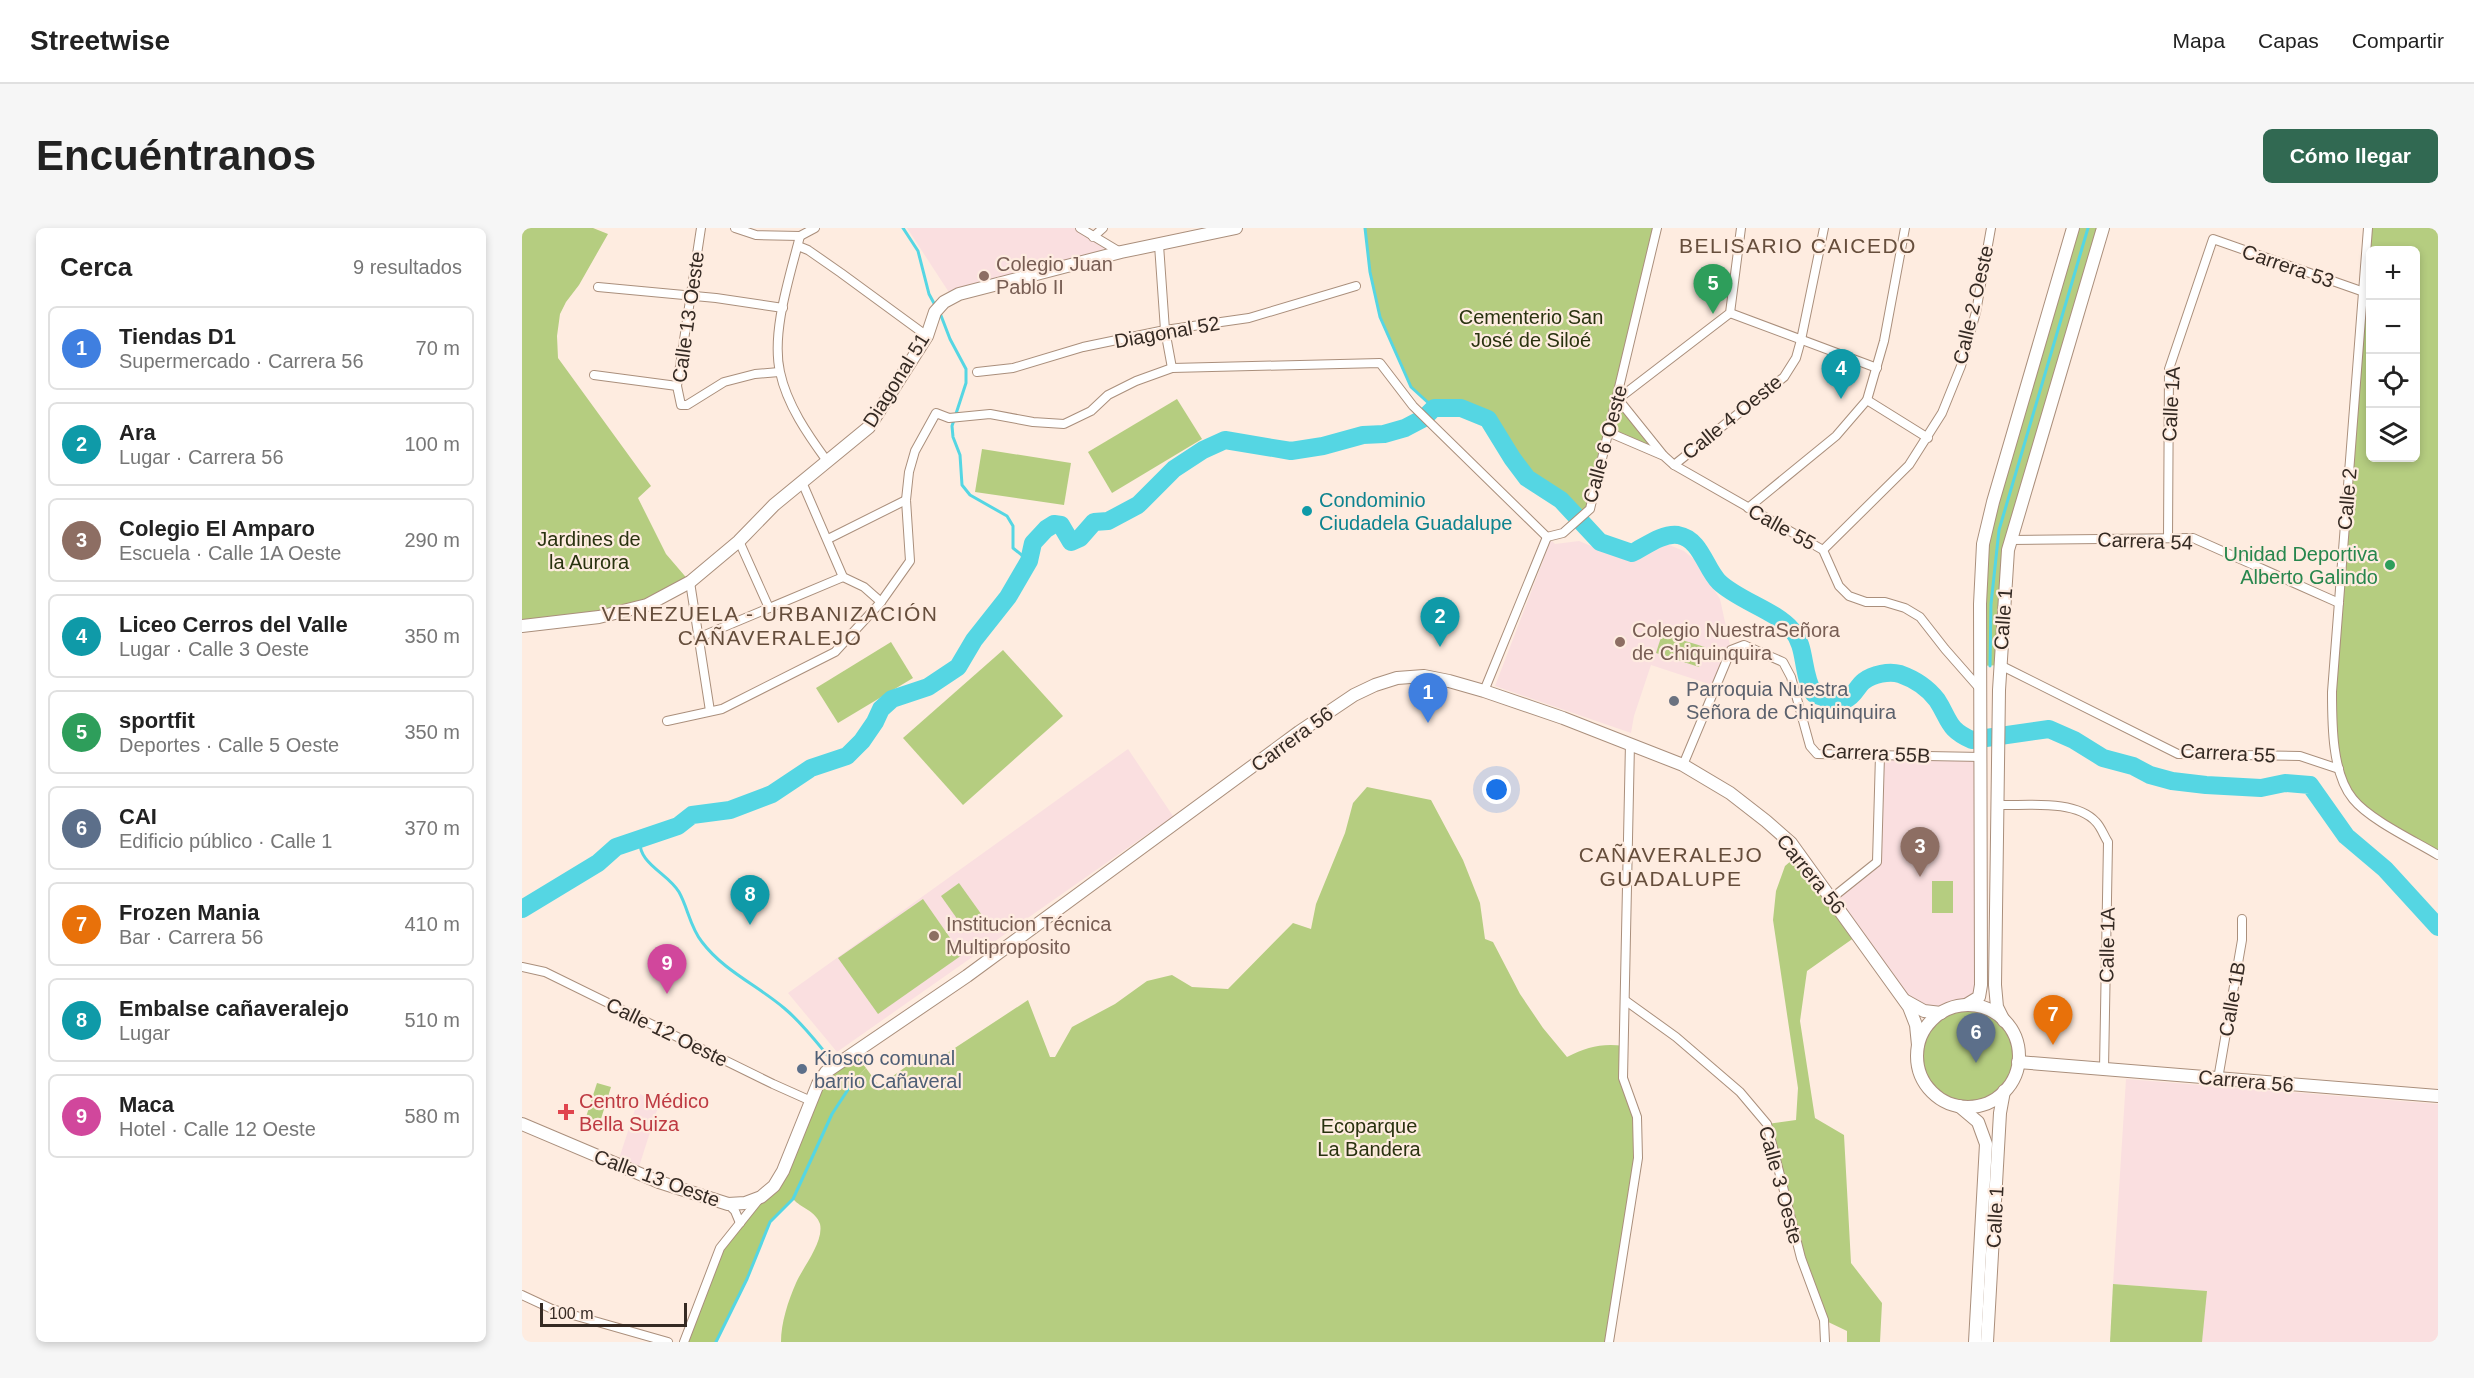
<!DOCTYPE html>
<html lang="es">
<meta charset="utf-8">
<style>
body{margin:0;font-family:Arial,sans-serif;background:#f6f6f6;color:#222}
.controls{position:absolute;right:18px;top:18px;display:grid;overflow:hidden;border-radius:9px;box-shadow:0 3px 9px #0003}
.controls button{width:54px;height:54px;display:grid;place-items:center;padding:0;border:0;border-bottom:2px solid #e0e0e0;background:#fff;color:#222;font:30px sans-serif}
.scale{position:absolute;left:18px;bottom:15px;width:147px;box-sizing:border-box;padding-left:6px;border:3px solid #352a23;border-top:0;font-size:16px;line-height:21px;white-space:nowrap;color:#352a23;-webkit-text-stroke:4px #feece0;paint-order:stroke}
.you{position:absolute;left:975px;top:562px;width:21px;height:21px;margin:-15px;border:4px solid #fff;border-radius:50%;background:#1a73e8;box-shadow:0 0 0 9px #1a73e833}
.badge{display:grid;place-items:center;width:39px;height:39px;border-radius:50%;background:#316952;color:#fff;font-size:20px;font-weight:700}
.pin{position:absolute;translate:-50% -50px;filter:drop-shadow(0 2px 3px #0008)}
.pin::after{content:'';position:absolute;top:32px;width:21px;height:18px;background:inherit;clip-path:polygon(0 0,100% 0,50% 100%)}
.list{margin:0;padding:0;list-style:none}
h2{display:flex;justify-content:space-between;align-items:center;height:78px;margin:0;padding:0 24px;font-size:26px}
h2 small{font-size:20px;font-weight:400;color:#767676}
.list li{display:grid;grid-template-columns:39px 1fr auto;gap:18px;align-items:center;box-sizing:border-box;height:84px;margin:0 12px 12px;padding:0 12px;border:2px solid #e0e0e0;border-radius:9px}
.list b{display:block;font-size:22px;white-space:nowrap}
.list p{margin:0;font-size:20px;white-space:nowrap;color:#767676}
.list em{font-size:20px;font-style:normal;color:#767676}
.icon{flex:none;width:33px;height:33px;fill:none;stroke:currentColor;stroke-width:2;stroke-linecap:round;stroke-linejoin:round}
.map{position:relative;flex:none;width:1916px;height:1114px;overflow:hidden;border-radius:9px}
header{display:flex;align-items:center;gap:36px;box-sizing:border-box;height:84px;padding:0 30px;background:#fff;border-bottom:2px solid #e0e0e0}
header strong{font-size:28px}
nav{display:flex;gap:33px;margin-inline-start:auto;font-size:21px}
.intro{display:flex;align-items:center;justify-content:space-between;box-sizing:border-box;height:144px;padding:0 36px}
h1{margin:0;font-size:42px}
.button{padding:15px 27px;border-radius:9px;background:#316952;color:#fff;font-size:21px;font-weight:700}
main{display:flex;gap:36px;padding:0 36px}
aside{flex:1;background:#fff;border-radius:9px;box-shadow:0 3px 9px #0003}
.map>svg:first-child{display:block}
.education{fill:#fadfe0}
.green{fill:#b5cd80;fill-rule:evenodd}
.forest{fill:#b2cc78}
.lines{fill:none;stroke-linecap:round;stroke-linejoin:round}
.stream{stroke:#55d6e3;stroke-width:3}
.river{stroke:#55d6e3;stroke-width:18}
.street-casing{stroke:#aa8f7c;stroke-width:10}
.secondary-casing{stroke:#aa8f7c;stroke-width:14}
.street{stroke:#fff;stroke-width:8}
.secondary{stroke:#fff;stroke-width:12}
.education-dot{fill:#8d6e63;stroke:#feece0;stroke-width:2}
.culture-dot{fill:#0f9aa8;stroke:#feece0;stroke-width:2}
.leisure-dot{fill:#2e9e5b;stroke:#feece0;stroke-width:2}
.worship-dot{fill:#6b7280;stroke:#feece0;stroke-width:2}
.service-dot{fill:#5c6f8a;stroke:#feece0;stroke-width:2}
.health-dot{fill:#e0444e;stroke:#feece0;stroke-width:2}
.labels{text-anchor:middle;stroke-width:4.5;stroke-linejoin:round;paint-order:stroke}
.education-label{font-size:20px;fill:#785e54;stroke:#feece0;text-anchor:start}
.street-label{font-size:20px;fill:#352a23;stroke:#feece0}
.park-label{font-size:20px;fill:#29320f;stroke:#feece0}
.culture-label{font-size:20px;fill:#0d838f;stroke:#feece0;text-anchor:start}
.leisure-label{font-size:20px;fill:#27864d;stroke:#feece0;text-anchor:end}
.worship-label{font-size:20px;fill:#5b616d;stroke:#feece0;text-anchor:start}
.service-label{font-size:20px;fill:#4e5e75;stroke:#feece0;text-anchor:start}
.health-label{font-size:20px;fill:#be3a42;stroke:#feece0;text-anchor:start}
.neighbourhood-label{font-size:21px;letter-spacing:1.5px;fill:#664e3c;stroke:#feece0}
</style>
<header>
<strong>Streetwise</strong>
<nav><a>Mapa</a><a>Capas</a><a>Compartir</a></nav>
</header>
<div class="intro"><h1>Encuéntranos</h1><a class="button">Cómo llegar</a></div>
<main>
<aside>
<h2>Cerca<small>9 resultados</small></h2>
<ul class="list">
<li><span class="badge" style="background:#3f7fe0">1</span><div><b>Tiendas D1</b><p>Supermercado · Carrera 56</p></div><em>70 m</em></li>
<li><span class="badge" style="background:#0f9aa8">2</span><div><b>Ara</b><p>Lugar · Carrera 56</p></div><em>100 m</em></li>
<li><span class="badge" style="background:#8d6e63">3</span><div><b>Colegio El Amparo</b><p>Escuela · Calle 1A Oeste</p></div><em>290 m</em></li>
<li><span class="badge" style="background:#0f9aa8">4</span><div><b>Liceo Cerros del Valle</b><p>Lugar · Calle 3 Oeste</p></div><em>350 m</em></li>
<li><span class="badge" style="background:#2e9e5b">5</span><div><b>sportfit</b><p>Deportes · Calle 5 Oeste</p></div><em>350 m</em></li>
<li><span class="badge" style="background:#5c6f8a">6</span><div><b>CAI</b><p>Edificio público · Calle 1</p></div><em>370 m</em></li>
<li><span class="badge" style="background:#e8710a">7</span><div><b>Frozen Mania</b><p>Bar · Carrera 56</p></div><em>410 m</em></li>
<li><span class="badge" style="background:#0f9aa8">8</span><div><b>Embalse cañaveralejo</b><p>Lugar</p></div><em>510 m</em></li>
<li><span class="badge" style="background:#d1479c">9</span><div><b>Maca</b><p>Hotel · Calle 12 Oeste</p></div><em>580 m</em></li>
</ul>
</aside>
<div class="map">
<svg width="1916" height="1114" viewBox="0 0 1916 1114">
<rect width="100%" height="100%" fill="#feece0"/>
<!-- education -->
<g class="education">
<path d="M 385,0 L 558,0 L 599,24 L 430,69 Z"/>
<path d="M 1029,312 L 1033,316 L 1057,313 L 1098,330 L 1116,329 L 1127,325 L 1137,321 L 1142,315 L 1162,323 L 1173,332 L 1198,371 L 1209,422 L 1193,458 L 1129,437 L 1112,488 L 1109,505 L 973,458 Z"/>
<path d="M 606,521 L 653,591 L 634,600 L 315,824 L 266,765 Z"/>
<path d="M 1358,527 L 1460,529 L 1459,757 L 1444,777 L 1424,782 L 1395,780 L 1310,670 L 1355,634 Z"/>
<path d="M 1604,851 L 1916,876 L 1916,1114 L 1680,1114 L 1684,1063 L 1591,1056 Z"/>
<path d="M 118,866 L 137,876 L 115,945 L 95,937 Z"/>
</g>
<!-- green -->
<g class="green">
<path d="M 0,0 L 71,0 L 86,6 L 57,57 L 44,74 L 38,86 L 35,108 L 36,130 L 129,258 L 116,270 L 144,326 L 168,354 L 132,374 L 0,398 Z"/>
<path d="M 843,0 L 1135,0 L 1096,171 L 1142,228 L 1086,205 L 1068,281 L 1058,293 C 1052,286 1047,278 1039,272 C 1028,264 1014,259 1004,249 C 961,209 992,181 912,180 L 889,159 L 858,89 L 848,44 Z"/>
<path d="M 1551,0 L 1581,0 L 1487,316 L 1478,437 L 1459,438 L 1461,316 Z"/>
<path d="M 1846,0 L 1916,0 L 1916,627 L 1831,571 L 1817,541 L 1810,502 ZM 1848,22 L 1894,22 L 1894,230 L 1848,230 Z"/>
<path d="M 655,171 L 680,211 L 590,265 L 566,224 Z"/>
<path d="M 460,221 L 549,235 L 542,277 L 453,264 Z"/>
<path d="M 1140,406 L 1183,419 L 1177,439 L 1134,425 Z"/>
<path d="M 369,414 L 391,450 L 316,495 L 294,460 Z"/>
<path d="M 481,422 L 541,488 L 441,577 L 381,510 Z"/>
<path d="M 845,559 L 909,572 L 941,632 L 958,675 L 963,711 L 971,714 L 998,766 L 1021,800 L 1045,829 C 1065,819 1080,815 1102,818 L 1101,850 L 1115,889 L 1116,930 L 1087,1114 L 259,1114 C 259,1095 266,1073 274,1055 C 281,1039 302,1014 298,996 C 294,983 279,980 271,971 C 292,925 309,876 344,840 L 357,858 L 403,825 L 410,835 L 506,772 L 528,829 L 533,829 L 550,799 L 593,776 L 625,753 L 650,747 L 670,759 L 706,761 L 771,695 L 789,701 L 794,676 L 823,605 L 831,575 Z"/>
<path d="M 1277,626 L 1336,707 L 1285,743 L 1278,793 L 1293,890 L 1322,907 L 1329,1035 L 1360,1075 L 1358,1114 L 1325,1114 L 1325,1103 L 1302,1092 L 1279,1030 L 1245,896 L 1274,892 L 1276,860 L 1251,692 L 1254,663 L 1263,638 Z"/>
<rect x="1410" y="653" width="21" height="32"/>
<path d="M 437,655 L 462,690 L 443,702 L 419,668 Z"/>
<path d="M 401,671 L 440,727 L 356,786 L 316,730 Z"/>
<circle cx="1446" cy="828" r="50"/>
<path d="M 75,855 L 89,859 L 78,894 L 64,889 Z"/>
<path d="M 1591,1056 L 1685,1063 L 1680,1114 L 1588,1114 Z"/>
</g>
<!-- forest -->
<path class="forest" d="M 333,825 L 344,840 L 331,854 L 310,886 L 271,971 L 248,994 L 225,1051 L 194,1114 L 162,1114 L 198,1020 L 252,958 L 296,856 Z"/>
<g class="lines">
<!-- stream -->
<g class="stream">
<path d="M 381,0 L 396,23 L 407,66 L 414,79"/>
<path d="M 843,0 L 848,44 L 858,89 L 889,159 L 912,180"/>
<path d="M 418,85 L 428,111 L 444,141 L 444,155 L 430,198 L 431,209 L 438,227 L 440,257 L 448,267 L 485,288 L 491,298 L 491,320 L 507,333"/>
<path d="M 1468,438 L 1469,376 L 1477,302 L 1566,0"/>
<path d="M 118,610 C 115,636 145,644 157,664 C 166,680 168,699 180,714 C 202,743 235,757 262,780 C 279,794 292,811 306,828"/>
<path d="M 194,1114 L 225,1051 L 248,994 L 271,971 L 310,886 L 331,854"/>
</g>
<!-- river -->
<path class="river" d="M 0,681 L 76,635 L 94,619 L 156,598 L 170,587 L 208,582 L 250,566 L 289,540 L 325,528 L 340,513 L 353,494 L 359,481 L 370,471 L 406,459 L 436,439 L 452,412 L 486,369 L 507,333 L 511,315 L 524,301 L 532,296 L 539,297 L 549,314 L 558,310 L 572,294 L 586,293 L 616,277 L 652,241 L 681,222 L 703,212 L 769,223 L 801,218 L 841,207 L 862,206 L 883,200 L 902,190 L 912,180 L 939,180 L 966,191 L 990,230 L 1005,250 L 1039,272 L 1078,314 L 1110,325 C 1124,318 1140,305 1156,307 C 1179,311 1183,340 1197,354 C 1217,373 1253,382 1270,402 C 1285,419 1279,445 1292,466 C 1301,469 1314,475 1323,472 C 1333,468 1335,458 1342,453 C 1351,446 1367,443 1378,446 C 1392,451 1406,460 1415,472 C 1428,492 1425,501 1450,512 L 1527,501 L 1552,512 L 1581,530 L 1611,538 L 1628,547 L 1650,553 L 1684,557 L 1739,560 L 1763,555 L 1788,557 L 1824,608 L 1863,641 L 1916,699"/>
<!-- street casing -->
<g class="street-casing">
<g id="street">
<path d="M 179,0 L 155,158 L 159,177 L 165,177 L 202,154 L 233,146 L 257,144"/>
<path d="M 213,0 L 234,7 L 278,8 L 293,0"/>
<path d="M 558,0 L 598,24"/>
<path d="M 1846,0 L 1810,464 C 1810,496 1810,546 1831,571 C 1848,592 1893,613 1916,627"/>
<path d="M 278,8 C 268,48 249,104 258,144 C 265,177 286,207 305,233"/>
<path d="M 571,9 L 581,0"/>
<path d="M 637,17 L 643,102 L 650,140"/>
<path d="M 276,18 L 286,22 L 319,45 L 405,108"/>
<path d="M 76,59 L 194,70 L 261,80"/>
<path d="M 1208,85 L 1355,140"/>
<path d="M 455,144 L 491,140 L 561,119 L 643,102 L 727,90 L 834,58"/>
<path d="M 72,147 L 155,158"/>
<path d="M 1096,171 L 1208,85 L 1219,0"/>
<path d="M 1096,171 L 1141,227"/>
<path d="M 1345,172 L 1406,210"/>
<path d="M 1086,204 L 1142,228 L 1152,237 L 1301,322 L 1317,358 L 1327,368 L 1344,374 L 1363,374 L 1383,380 L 1398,389 L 1423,421 L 1459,462"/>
<path d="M 1152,237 L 1262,149 L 1274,130 L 1279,112 L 1302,0"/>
<path d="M 280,254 L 321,349 L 342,359 L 359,374"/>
<path d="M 1226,280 L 1314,208 L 1345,172 L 1362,113 L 1383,0"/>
<path d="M 1025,309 L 1041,305 L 1068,281 L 1135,0"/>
<path d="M 1646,310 L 1647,141 L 1691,11 L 1842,64"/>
<path d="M 306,311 L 384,272"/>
<path d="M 1489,312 L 1671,310 L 1817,375"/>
<path d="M 217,313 L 247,380"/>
<path d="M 1301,322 L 1387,237 L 1420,185 L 1439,138 L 1454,84 L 1469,0"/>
<path d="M 168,354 L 188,483"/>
<path d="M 178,409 L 321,349"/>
<path d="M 1478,437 L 1656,526 L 1778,528 L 1817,541"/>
<path d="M 962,463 L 1025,309"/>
<path d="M 145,493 L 200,481 L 313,424 L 359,374 L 388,333 L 384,272 L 387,244 L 393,223 L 414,185 L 427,190 L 468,186 L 511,194 L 542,196 L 569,183 L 586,167 L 614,153 L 650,140 L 858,135 L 891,178 L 1025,309"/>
<path d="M 1161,537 L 1209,422 L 1222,417 L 1261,434 L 1269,449 L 1288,518 L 1295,526 L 1460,529"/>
<path d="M 1475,577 C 1505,578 1553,571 1574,594 C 1579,599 1582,608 1586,614 L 1582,841"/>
<path d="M 1310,670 L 1355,634 L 1358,527"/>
<path d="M 0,739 L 23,744 L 251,856 L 289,873"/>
<path d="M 1104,773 L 1154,809 L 1218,864 L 1245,896 L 1279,1030 L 1302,1092 L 1303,1114"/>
<path d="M 1696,851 L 1720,712 L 1720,691"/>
<path d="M 206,976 L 213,983 L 218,995"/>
<path d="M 0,1067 L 30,1081 L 146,1114"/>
<path d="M 162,1114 L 198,1020 L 238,970"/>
<path d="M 1087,1114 L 1116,930 L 1115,889 L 1101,850 L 1108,515"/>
</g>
</g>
<!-- secondary casing -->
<g class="secondary-casing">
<g id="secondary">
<path d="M 0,398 L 77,389 L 125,377 L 168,354 L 217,313 L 252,277 L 347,199 L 405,108 L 413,84 L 422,74 L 437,66 L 599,24 L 714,0"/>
<path d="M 1384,773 L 1402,783 L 1419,785"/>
<path d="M 1444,777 L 1457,769 L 1459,757 L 1458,376 L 1461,316 L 1471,274 L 1551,0"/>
<circle cx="1446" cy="828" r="51"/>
<path d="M 1482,793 L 1475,779 L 1473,757 L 1477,462 L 1486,322 L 1581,0"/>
<path d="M 1496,834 L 1916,868"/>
<path d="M 1437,878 L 1456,894 L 1464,916 L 1453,1114"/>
<path d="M 0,896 L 137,954 L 206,976 L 223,975 L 239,969 L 252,958 L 261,943 L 296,856 L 304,844 L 445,748 L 777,504 L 832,467 L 853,457 L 875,450 L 902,448 L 927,453 L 962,463 L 1041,490 L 1161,537 L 1208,565 L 1244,593 L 1269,615 L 1387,779 L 1394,797 L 1396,817"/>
<path d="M 1465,1114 L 1478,885 L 1482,863"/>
</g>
</g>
<!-- street -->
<use href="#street" class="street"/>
<!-- secondary -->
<use href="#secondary" class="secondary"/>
</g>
<!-- markers -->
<g class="education-dot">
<circle cx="462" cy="48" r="6"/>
<circle cx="1098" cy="414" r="6"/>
<circle cx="412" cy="708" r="6"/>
</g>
<circle class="culture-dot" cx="785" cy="283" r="6"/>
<circle class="leisure-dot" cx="1868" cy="337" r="6"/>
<circle class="worship-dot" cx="1152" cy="473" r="6"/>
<circle class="service-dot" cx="280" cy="841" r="6"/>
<path class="health-dot" d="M41 875h6v6h6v6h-6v6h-6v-6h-6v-6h6z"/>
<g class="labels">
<!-- education labels -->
<g class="education-label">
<text x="474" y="43">Colegio Juan<tspan x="474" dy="23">Pablo II</tspan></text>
<text x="1110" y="409">Colegio NuestraSeñora<tspan x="1110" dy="23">de Chiquinquira</tspan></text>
<text x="424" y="703">Institucion Técnica<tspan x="424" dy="23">Multiproposito</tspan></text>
</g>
<!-- street labels -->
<g class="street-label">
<text transform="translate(1766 38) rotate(19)" y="7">Carrera 53</text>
<text transform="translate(1451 77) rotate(-77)" y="7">Calle 2 Oeste</text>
<text transform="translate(166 89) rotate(-82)" y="7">Calle 13 Oeste</text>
<text transform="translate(645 104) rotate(-10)" y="7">Diagonal 52</text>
<text transform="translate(374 152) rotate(-58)" y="7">Diagonal 51</text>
<text transform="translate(1649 176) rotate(-87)" y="7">Calle 1A</text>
<text transform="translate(1210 189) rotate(-39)" y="7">Calle 4 Oeste</text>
<text transform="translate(1083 216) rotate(-75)" y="7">Calle 6 Oeste</text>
<text transform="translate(1825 271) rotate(-85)" y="7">Calle 2</text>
<text transform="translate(1260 299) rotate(29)" y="7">Calle 55</text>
<text transform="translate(1623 313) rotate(2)" y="7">Carrera 54</text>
<text transform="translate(1481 391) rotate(-86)" y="7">Calle 1</text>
<text transform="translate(770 511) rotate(-36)" y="7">Carrera 56</text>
<text transform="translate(1354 525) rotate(3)" y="7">Carrera 55B</text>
<text transform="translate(1706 525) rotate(3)" y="7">Carrera 55</text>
<text transform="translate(1289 646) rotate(51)" y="7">Carrera 56</text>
<text transform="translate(1585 717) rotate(-89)" y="7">Calle 1A</text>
<text transform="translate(1710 771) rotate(-80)" y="7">Calle 1B</text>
<text transform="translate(145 804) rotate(26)" y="7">Calle 12 Oeste</text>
<text transform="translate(1724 853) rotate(5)" y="7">Carrera 56</text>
<text transform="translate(135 950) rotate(20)" y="7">Calle 13 Oeste</text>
<text transform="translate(1259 957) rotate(75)" y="7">Calle 3 Oeste</text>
<text transform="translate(1473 989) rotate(-87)" y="7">Calle 1</text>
</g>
<!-- park labels -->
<g class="park-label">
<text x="1009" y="96">Cementerio San<tspan x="1009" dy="23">José de Siloé</tspan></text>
<text x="67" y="318">Jardines de<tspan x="67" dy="23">la Aurora</tspan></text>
<text x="847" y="905">Ecoparque<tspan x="847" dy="23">La Bandera</tspan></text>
</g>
<!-- culture labels -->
<g class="culture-label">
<text x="797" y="279">Condominio<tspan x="797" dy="23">Ciudadela Guadalupe</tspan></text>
</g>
<!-- leisure labels -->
<g class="leisure-label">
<text x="1856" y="333">Unidad Deportiva<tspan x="1856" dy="23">Alberto Galindo</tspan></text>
</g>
<!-- worship labels -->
<g class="worship-label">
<text x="1164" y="468">Parroquia Nuestra<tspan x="1164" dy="23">Señora de Chiquinquira</tspan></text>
</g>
<!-- service labels -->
<g class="service-label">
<text x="292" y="837">Kiosco comunal<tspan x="292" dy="23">barrio Cañaveral</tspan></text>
</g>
<!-- health labels -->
<g class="health-label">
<text x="57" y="880">Centro Médico<tspan x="57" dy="23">Bella Suiza</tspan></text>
</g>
<!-- neighbourhood labels -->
<g class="neighbourhood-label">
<text x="1276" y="25">BELISARIO CAICEDO</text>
<text x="248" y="393">VENEZUELA - URBANIZACIÓN<tspan x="248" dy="24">CAÑAVERALEJO</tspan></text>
<text x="1149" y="634">CAÑAVERALEJO<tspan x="1149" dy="24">GUADALUPE</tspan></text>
</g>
</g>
</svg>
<div class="controls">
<button>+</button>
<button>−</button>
<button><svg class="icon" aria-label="locate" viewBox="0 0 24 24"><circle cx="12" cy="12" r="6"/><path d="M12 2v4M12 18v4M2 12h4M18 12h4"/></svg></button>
<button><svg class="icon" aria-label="layers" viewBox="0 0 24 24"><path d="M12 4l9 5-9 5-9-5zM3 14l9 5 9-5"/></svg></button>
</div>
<div class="scale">100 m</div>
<div class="you"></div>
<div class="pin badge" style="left:906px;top:495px;background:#3f7fe0">1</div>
<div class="pin badge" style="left:918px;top:419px;background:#0f9aa8">2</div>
<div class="pin badge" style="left:1398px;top:649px;background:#8d6e63">3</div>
<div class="pin badge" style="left:1319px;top:171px;background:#0f9aa8">4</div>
<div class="pin badge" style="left:1191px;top:86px;background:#2e9e5b">5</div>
<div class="pin badge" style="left:1454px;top:835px;background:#5c6f8a">6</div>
<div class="pin badge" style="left:1531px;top:817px;background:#e8710a">7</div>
<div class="pin badge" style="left:228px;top:697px;background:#0f9aa8">8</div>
<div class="pin badge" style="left:145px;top:766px;background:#d1479c">9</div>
</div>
</main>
